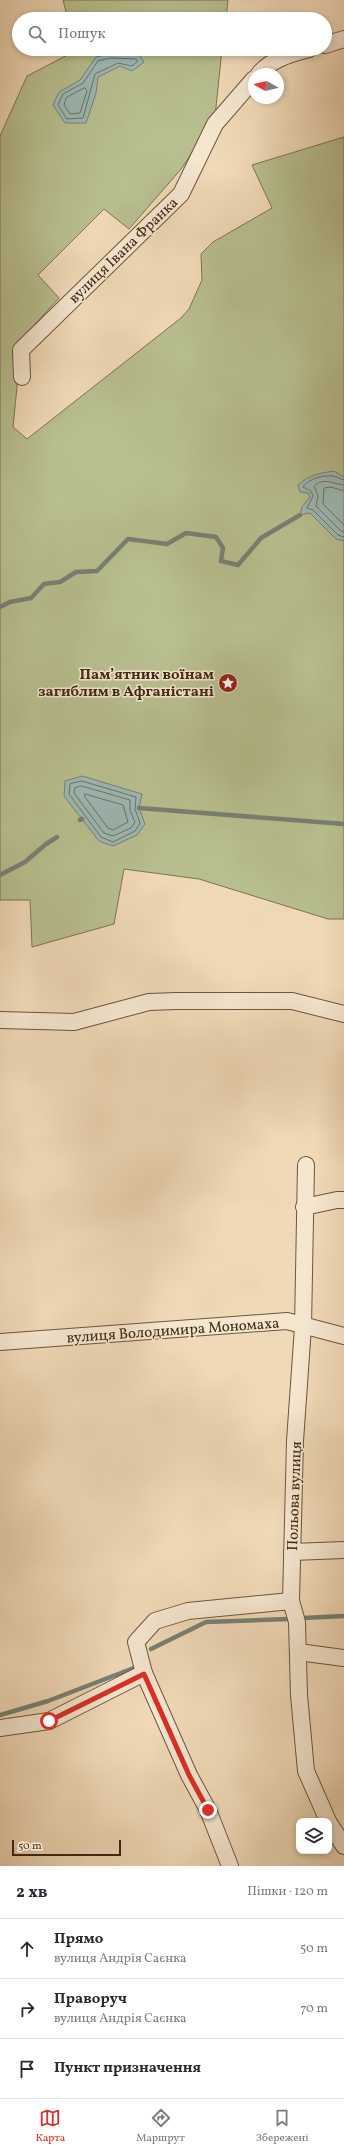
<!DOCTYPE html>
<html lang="uk">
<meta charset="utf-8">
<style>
body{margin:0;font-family:Vollkorn,serif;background:#f2f2f3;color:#2b2b33}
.controls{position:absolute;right:12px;bottom:12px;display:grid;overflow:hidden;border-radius:8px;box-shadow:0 2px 6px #0003}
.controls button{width:36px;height:36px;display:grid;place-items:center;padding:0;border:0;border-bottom:1px solid #e1e1e2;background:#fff;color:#2b2b33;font:20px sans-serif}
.compass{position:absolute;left:248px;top:68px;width:36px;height:36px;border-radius:50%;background:#fff;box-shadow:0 2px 6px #0003;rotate:278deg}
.scale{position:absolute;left:12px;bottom:10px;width:109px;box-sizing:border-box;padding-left:4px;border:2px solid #412a14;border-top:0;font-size:11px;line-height:14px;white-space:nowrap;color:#412a14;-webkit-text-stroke:3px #f5e6d0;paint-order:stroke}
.stop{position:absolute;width:12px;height:12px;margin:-9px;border:3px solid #d93025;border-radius:50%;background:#fff}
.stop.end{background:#d93025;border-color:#fff;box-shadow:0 1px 4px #0008}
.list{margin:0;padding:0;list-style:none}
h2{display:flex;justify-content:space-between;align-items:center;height:52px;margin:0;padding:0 16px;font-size:17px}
h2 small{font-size:13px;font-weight:400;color:#7c7c81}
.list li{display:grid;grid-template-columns:26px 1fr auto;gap:12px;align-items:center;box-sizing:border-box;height:60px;padding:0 16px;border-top:1px solid #e1e1e2}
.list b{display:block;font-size:15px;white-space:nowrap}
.list p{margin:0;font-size:13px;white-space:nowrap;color:#7c7c81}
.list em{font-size:13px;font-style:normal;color:#7c7c81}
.icon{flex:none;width:22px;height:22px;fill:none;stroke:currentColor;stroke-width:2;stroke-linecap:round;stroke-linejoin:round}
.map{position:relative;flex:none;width:344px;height:1866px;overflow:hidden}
.search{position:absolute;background:#fff;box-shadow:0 2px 6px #0003;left:12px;right:12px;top:12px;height:44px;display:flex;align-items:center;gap:10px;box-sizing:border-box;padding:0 14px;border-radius:22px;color:#7c7c81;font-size:15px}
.sheet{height:232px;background:#fff}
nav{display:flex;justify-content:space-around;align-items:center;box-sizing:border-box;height:56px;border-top:1px solid #e1e1e2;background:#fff;font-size:11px;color:#7c7c81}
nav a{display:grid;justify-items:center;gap:2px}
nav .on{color:#d93025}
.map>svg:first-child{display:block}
.green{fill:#b8bf8f;stroke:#7c7452}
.water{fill:#9cb9b6;stroke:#788075}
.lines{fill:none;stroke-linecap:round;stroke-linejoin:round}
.shore{stroke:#6e7265;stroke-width:1}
.stream{stroke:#788075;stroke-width:4.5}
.street-casing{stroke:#6d563d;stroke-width:18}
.street{stroke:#f5e6d0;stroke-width:16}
.route{stroke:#d93025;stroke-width:5}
.labels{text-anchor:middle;stroke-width:3;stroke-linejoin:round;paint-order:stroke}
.street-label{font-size:15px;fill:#412a14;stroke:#f5e6d0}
.poi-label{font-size:15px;font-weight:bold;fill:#412a14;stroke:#f5e6d0;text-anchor:end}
</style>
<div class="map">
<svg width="344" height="1866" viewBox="0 0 344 1866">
<rect width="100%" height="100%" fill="#f0d9b7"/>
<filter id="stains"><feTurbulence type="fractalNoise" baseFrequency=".005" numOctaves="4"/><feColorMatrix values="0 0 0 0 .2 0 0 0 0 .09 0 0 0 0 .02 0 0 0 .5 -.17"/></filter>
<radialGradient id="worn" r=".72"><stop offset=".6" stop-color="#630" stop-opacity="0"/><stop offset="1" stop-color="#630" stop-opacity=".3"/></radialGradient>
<!-- green -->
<g class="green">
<path d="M 63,0 L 228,0 L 226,19 L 68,19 Z"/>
<path d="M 75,49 L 222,49 L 215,117 L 182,168 L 129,229 L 104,209 L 38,275 L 59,298 L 14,347 L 17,387 L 13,427 L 27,439 L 181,318 L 189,309 L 202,280 L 201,254 L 213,242 L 272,208 L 252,165 L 344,137 L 344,919 L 328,919 L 199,879 L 124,869 L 114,924 L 32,947 L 30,900 L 0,900 L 0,136 L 27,76 L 75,51 Z"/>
</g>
<!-- water -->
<g class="water">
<path d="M 110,54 L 139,55 L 144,62 L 132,71 L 120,66 L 98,77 L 96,93 L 86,123 L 65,123 L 53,105 L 59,92 L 80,80 L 96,57 Z"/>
<path d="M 334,471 L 344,477 L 344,541 L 336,539 L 310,513 L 300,515 L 302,507 L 310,497 L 308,493 L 300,492 L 298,485 C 309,475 320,473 334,471 Z"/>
<path d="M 82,776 L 142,794 L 139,808 L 145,824 L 137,835 L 113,846 L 99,841 L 64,796 L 65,781 Z"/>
</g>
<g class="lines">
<!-- shore -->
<g class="shore">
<path d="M 111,58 L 136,59 L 138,61 L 132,66 L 118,63 L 95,74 L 83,118 L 67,119 L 58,105 L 63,94 L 83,83 L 98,61 Z"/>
<path d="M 85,88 L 87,91 L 80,113 L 70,114 L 64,105 L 66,98 Z"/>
<path d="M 344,480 C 340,479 336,476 332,476 C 323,475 308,479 303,487 L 311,491 L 313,496 L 307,508 L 313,510 L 338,535 L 344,537"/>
<path d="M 344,485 C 333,484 324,477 314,486 L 318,496 L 316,506 L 341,531 L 344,532"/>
<path d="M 344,491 L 331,487 L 324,488 L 323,504 L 344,525"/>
<path d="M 82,781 L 136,797 L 135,809 L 140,823 L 135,831 L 113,842 L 101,837 L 69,794 L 70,784 Z"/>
<path d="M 82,786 L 130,800 L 130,810 L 135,822 L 131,828 L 113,836 L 104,833 L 74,793 L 75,788 Z"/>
<path d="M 85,794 L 123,805 L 128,822 L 113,830 L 108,828 L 85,797 Z"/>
</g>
<!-- stream -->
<g class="stream">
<path d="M 0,607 L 10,602 L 31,598 L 44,584 L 60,582 L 76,572 L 97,571 L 128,539 L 167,544 L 186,533 L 216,537 L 223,548 L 221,561 L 238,565 L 261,538 L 300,515"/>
<path d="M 139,808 L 344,824"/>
<path d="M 80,820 L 82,819"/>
<path d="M 0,875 L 25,862 L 46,844 L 57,837"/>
<path d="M 303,1618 L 344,1616"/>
<path d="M 151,1649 L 206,1622 L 288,1619"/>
<path d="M 0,1715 L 48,1701 L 139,1666"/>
</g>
<!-- street casing -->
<g class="street-casing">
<g id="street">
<path d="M 325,45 L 344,39"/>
<path d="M 259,74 C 271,59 291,54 309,49"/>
<path d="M 22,377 L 21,350 L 181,194 L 215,124 L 254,79"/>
<path d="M 0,1020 L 74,1022 L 149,1002 L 176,1001 L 292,1001 L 344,1014"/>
<path d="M 306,1165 L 303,1327 L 295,1441 L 291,1601 L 297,1622 L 299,1695 L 306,1771 L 328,1821"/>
<path d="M 304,1207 L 337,1200 L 344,1200"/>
<path d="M 0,1342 L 287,1321 L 344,1336"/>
<path d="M 292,1552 L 344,1550"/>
<path d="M 298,1652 L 344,1658"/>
<path d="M 144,1673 L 136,1642 L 155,1621 L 188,1611 L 291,1601"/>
<path d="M 0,1728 L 49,1721 L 144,1673 L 189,1775 L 208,1810 L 230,1866"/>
<path d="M 329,1823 L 344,1846"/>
</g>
</g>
<!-- street -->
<use href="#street" class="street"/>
</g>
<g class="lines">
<!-- route -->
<path class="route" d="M 49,1721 L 144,1674 L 189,1775 L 208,1810"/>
</g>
<!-- icons -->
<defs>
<g id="sight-disc" transform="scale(1)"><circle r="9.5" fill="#8f2418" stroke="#f5e6d0"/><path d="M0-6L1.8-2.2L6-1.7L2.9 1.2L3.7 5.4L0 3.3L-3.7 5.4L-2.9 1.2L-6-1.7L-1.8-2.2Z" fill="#fff"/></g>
</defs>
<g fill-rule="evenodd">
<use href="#sight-disc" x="228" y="683"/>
</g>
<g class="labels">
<!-- street labels -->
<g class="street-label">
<text transform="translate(123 250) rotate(-44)" y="5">вулиця Івана Франка</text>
<text transform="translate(173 1330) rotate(-4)" y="5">вулиця Володимира Мономаха</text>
<text transform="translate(294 1496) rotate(-88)" y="5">Польова вулиця</text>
</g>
<!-- poi labels -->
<g class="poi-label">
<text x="214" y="679">Пам’ятник воїнам<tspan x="214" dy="17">загиблим в Афганістані</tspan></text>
</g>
</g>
<rect width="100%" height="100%" filter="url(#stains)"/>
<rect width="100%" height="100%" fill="url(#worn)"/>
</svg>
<div class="controls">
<button><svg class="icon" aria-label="layers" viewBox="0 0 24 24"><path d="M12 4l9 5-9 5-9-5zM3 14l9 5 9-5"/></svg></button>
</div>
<svg class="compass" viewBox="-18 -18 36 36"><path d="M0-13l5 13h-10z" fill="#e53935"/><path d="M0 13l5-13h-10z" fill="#7c7c81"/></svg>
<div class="scale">50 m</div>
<div class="stop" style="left:49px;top:1721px"></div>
<div class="stop end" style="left:208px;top:1810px"></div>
<div class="search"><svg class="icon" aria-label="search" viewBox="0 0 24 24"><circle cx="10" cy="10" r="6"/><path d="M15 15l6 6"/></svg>Пошук</div>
</div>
<section class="sheet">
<h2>2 хв<small>Пішки · 120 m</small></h2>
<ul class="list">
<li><svg class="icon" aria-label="ahead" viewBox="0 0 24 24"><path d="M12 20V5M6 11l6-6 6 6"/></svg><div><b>Прямо</b><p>вулиця Андрія Саєнка</p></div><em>50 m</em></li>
<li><svg class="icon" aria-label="right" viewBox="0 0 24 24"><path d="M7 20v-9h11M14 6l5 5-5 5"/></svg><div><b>Праворуч</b><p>вулиця Андрія Саєнка</p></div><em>70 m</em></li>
<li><svg class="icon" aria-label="arrive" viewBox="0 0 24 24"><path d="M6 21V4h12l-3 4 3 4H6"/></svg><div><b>Пункт призначення</b></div></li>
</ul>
</section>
<nav>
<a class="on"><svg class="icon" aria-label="map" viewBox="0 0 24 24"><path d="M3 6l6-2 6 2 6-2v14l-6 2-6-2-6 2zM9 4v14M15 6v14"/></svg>Карта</a>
<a><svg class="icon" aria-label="directions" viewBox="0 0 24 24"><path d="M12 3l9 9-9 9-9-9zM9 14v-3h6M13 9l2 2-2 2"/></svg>Маршрут</a>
<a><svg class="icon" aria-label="saved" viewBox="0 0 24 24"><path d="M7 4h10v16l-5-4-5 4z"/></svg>Збережені</a>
</nav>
